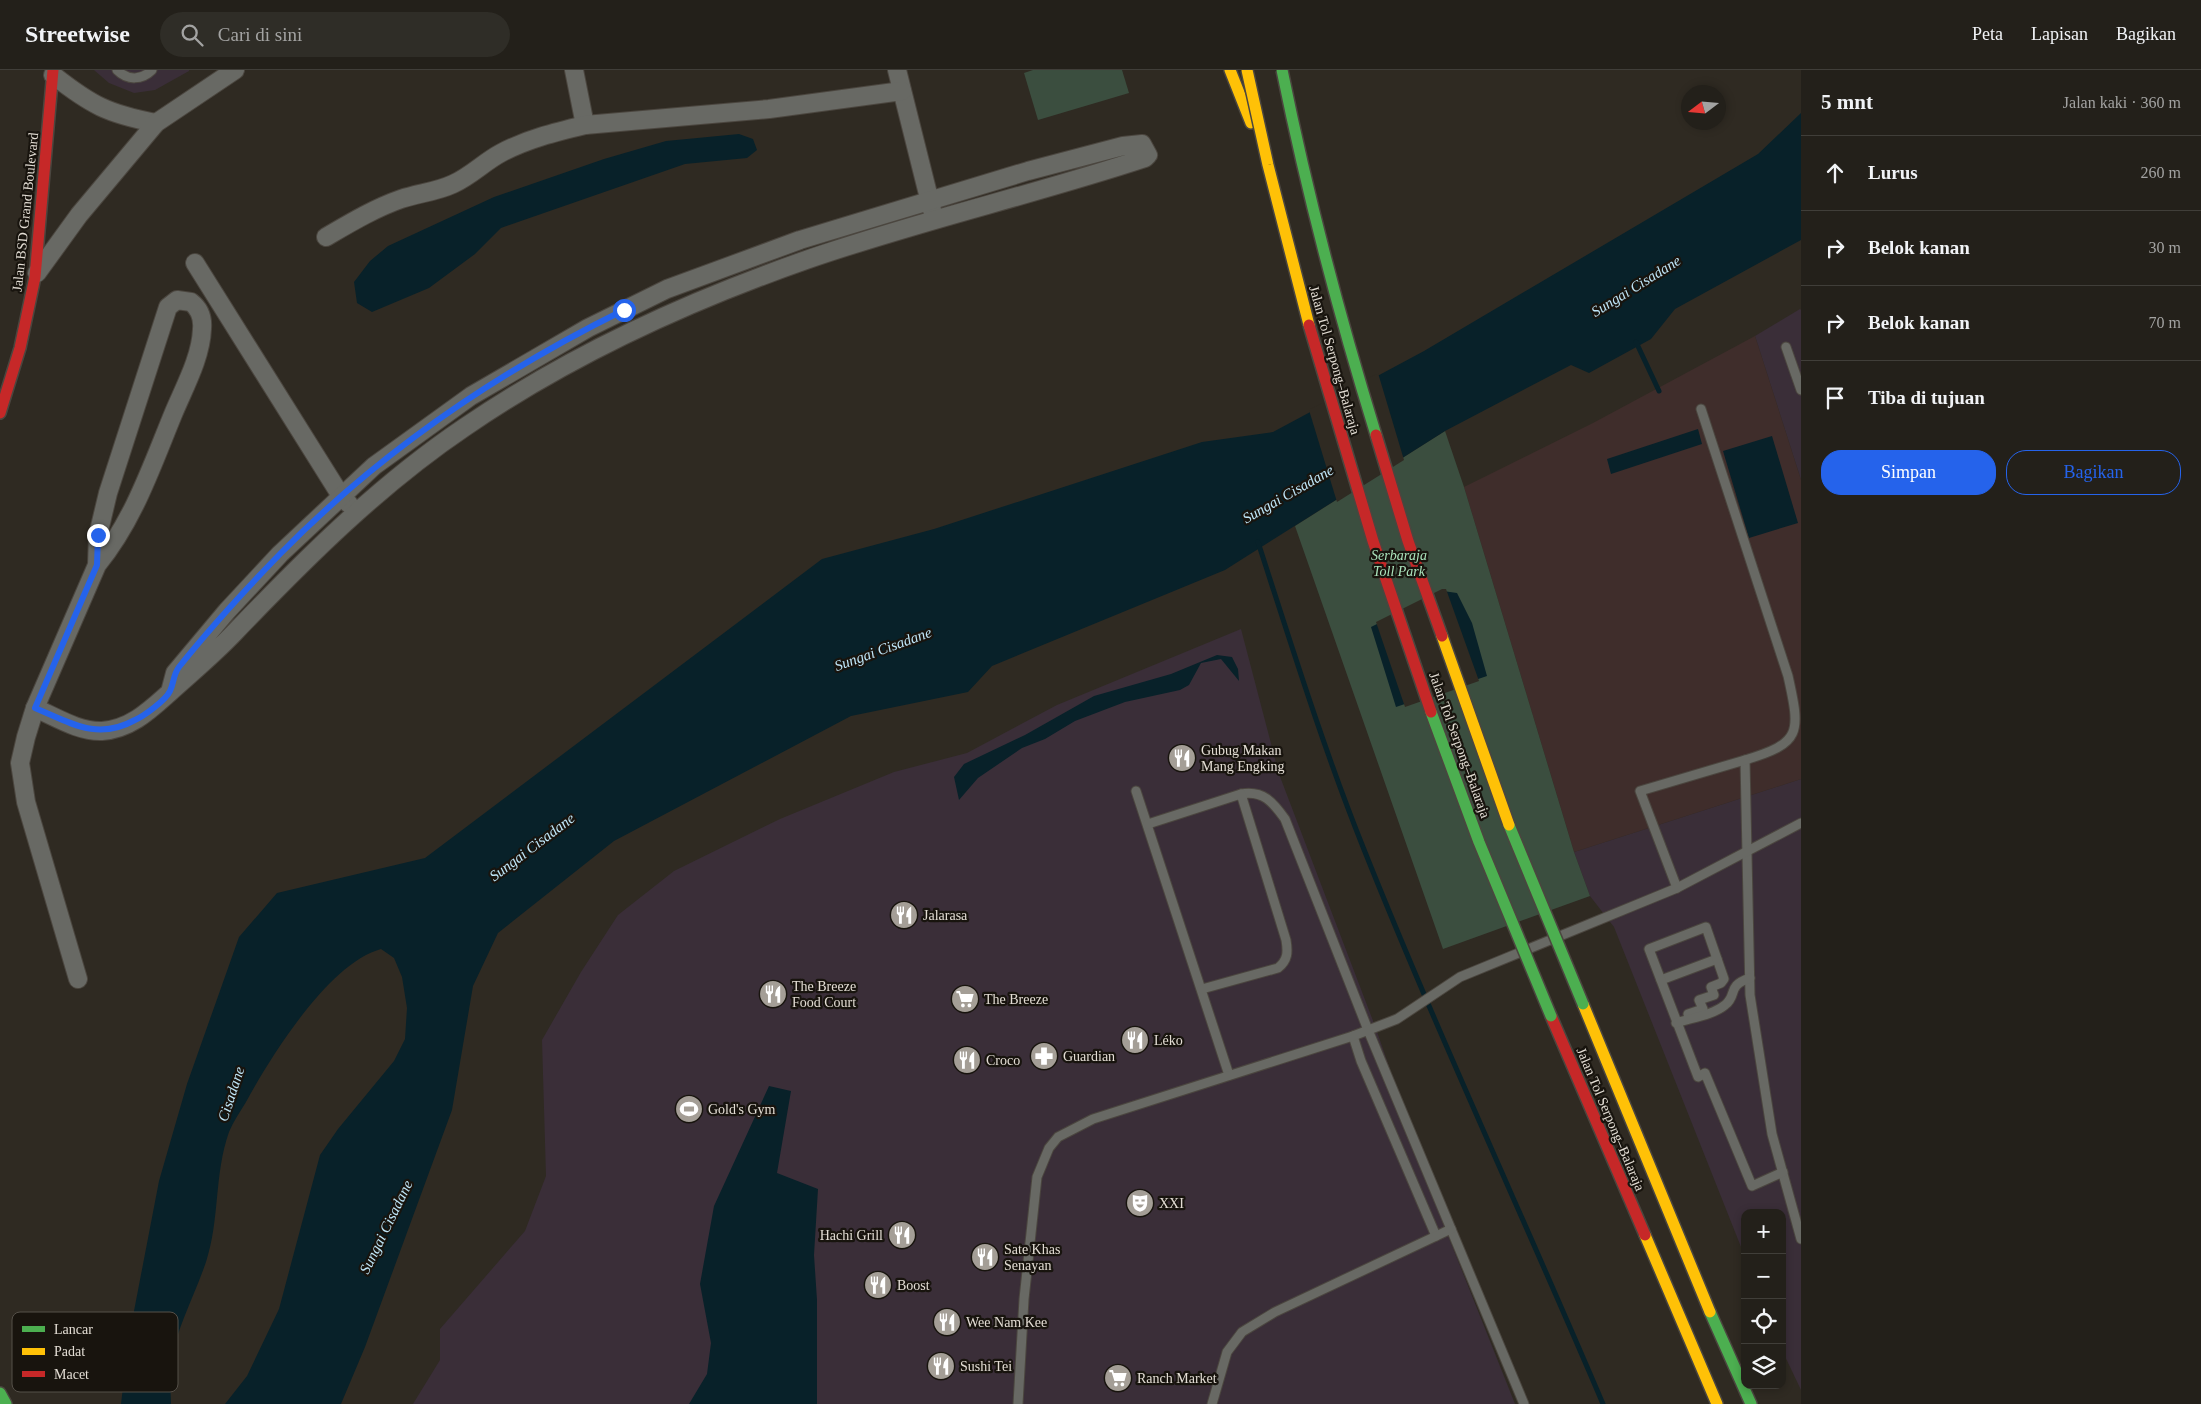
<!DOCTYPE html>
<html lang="id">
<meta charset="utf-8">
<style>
body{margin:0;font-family:Georgia,serif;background:#2f2d27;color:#f1f3f6}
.controls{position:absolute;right:15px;bottom:15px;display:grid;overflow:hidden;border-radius:10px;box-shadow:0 2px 8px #0003}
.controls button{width:45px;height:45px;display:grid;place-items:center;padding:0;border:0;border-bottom:1px solid #403e39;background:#23201a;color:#f1f3f6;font:25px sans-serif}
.compass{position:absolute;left:1681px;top:15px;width:45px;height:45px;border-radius:50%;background:#23201a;box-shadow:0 2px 8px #0003;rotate:254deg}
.stop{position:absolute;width:15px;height:15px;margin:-11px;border:4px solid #2563eb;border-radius:50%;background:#fff}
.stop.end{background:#2563eb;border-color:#fff;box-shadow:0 1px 5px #0008}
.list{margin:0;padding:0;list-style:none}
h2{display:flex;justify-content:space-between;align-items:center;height:65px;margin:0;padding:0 20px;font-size:21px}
h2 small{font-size:16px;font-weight:400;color:#a3a3a2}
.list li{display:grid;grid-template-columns:32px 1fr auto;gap:15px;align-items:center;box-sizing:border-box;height:75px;padding:0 20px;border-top:1px solid #403e39}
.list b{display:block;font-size:19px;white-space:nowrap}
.list em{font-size:16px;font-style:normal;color:#a3a3a2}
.actions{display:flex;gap:10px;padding:15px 20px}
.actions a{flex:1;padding:11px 0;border:1px solid #2563eb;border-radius:20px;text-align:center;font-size:18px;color:#2563eb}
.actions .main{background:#2563eb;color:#fff}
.icon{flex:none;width:28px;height:28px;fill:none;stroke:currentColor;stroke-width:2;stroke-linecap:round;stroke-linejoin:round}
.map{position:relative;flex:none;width:1801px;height:1334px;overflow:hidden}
header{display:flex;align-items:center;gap:30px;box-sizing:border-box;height:70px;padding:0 25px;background:#23201a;border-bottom:1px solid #403e39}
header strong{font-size:24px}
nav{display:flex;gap:28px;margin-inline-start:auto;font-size:18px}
.search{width:350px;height:45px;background:#2f2d27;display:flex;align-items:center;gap:12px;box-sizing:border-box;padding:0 18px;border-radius:28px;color:#a3a3a2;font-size:19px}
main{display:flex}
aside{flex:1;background:#23201a}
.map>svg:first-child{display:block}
.commercial{fill:#3a2e38}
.industrial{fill:#3f2d2b}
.green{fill:#3b4e3f}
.water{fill:#082129}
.pier{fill:#2f2a22}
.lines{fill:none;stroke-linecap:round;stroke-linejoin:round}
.stream{stroke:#082129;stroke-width:5}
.lane-casing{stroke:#4b463f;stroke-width:11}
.street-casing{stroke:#4b463f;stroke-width:20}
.fast-casing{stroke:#4b463f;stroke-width:14}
.slow-casing{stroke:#4b463f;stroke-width:14}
.jam-casing{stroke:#4b463f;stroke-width:14}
.lane{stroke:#686964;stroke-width:9}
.street{stroke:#686964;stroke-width:18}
.fast{stroke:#4caf50;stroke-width:11}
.slow{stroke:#ffc107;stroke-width:11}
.jam{stroke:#c62828;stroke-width:11}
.fast-bridge-casing{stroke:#4b463f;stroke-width:14;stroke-linecap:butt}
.slow-bridge-casing{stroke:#4b463f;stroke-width:14;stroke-linecap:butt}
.jam-bridge-casing{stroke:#4b463f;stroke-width:14;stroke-linecap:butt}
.fast-bridge{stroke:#4caf50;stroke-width:11}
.slow-bridge{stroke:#ffc107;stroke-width:11}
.jam-bridge{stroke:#c62828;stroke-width:11}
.route{stroke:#2563eb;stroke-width:6}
.labels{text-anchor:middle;stroke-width:4.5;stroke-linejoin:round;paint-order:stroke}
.street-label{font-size:14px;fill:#e3ddd4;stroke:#18140e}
.park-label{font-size:14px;font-style:italic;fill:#aae3bc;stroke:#18140e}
.poi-label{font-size:14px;fill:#e3ddd4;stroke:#18140e;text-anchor:start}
.water-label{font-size:15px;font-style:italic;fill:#c0e7f9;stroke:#18140e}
.key{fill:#18140e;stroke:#555049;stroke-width:1}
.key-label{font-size:14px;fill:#e3ddd4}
</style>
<header>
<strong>Streetwise</strong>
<div class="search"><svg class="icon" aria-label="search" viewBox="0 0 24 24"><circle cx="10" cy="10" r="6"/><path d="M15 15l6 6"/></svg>Cari di sini</div>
<nav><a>Peta</a><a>Lapisan</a><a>Bagikan</a></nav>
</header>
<main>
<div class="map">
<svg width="1801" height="1334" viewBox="0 0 1801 1334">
<rect width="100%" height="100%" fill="#2f2a22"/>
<!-- commercial -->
<g class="commercial">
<path d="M 94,0 L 189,0 L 189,1 L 155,20 L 134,23 L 109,13 Z"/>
<path d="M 1800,239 L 1801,240 L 1801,410 L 1755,266 Z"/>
<path d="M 1241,559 L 1279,704 L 1375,956 L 1445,1158 L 1515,1334 L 413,1334 L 440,1290 L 440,1259 L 525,1161 L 546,1106 L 542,970 L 581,902 L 618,845 L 674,801 L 780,749 L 894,702 L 967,683 L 1057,635 Z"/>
<path d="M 1801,709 L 1801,1320 L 1782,1280 L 1782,1143 L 1745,1143 L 1745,1187 L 1614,857 L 1590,826 L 1574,782 Z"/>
</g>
<!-- industrial -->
<path class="industrial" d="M 1755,266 L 1801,410 L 1801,709 L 1574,782 L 1464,417 L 1593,353 Z"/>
<!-- green -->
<g class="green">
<path d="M 1033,0 L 1122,0 L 1129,23 L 1038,50 L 1024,3 Z"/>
<path d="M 1445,361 L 1464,417 L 1574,782 L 1590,826 L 1443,879 L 1295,456 Z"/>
</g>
<!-- water -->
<g class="water">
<path d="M 1801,43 L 1801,170 L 1675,239 L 1651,269 L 1589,303 L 1571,295 L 1445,361 L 1225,500 L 992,596 L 968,622 L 851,646 L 614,771 L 498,863 L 473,916 L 452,1040 L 365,1277 L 341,1334 L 225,1334 L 247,1306 L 279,1239 L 320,1085 L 338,1059 L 394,991 L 405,969 L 407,938 L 402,907 L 394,888 L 381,879 C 329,893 271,986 246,1032 C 240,1042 233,1052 229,1062 C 214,1104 220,1150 206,1192 C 194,1227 176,1259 170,1296 C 169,1308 171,1322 171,1334 L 121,1334 L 129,1267 L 159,1111 L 187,1014 L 239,867 L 277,823 L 425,788 L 822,489 L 934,459 L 1202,372 L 1273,362 L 1424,281 L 1758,84 Z"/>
<path d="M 739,64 L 753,69 L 757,80 L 747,88 L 685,94 L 501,158 L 475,184 L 429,218 L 372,242 L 357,233 L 354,212 L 370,191 L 388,176 L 494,127 L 604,89 L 666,71 Z"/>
<path d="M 1698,359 L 1702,374 L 1611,404 L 1607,389 Z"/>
<path d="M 1772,366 L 1798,453 L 1749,468 L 1723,381 Z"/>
<path d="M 1443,521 L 1457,523 L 1472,553 L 1487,606 L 1396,637 L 1371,557 Z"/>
<path d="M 1217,585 L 1232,587 L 1238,599 L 1239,611 L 1221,589 L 1201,593 L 1189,615 L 1180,620 L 1125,632 L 1075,651 L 1045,669 L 1022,678 L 978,708 L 959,730 L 954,707 L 964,694 L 1025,665 L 1094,626 L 1171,604 Z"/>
<path d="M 769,1016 L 791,1021 L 777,1103 L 818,1119 L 814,1185 L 817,1230 L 817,1334 L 689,1334 L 707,1304 L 711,1273 L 700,1214 L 714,1136 Z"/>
</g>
<!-- pier -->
<g class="pier">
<path d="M 1378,303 L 1404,390 L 1337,432 L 1309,340 Z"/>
<path d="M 1442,519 L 1446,519 L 1479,611 L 1405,637 L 1376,552 Z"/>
</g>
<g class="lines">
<!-- stream -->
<g class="stream">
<path d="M 1636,272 L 1659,321"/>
<path d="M 1258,472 C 1291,574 1323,677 1363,777 C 1438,965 1524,1148 1603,1334"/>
</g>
<!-- lane casing -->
<g class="lane-casing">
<g id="lane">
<path d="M 117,0 C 128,11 142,10 152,0"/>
<path d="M 1786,277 L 1801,320"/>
<path d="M 1701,339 L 1788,606 C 1801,664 1801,673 1745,690 L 1750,925 L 1772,1064 L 1801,1169"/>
<path d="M 1136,721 L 1229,1005"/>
<path d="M 1241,724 C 1263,720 1273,732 1285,749 L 1368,960 L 1524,1334"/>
<path d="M 1148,754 L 1241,724 L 1286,870 C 1288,882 1288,890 1278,898 L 1202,919"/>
<path d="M 1677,818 L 1640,721 L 1745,690"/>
<path d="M 1661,910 L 1717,889"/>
<path d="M 1690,948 L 1688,944 L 1703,939 L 1699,930 L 1714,925 L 1711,917 L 1721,913 L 1724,909 L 1706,857 L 1649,879 L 1698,1007 L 1705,1003 L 1752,1116 L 1783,1102"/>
<path d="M 1676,953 C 1691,948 1713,945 1725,935 C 1738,925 1726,916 1750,908"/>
<path d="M 1353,966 L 1361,991 L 1436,1166"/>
<path d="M 1018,1334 L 1024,1229 L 1037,1107 L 1049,1078 L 1058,1067 L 1093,1049 L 1353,966 L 1397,949 L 1460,907 L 1677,818 L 1801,753"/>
<path d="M 1212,1334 L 1227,1282 L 1242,1262 L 1275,1242 L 1451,1159"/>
</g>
</g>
<!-- street casing -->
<g class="street-casing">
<g id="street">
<path d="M 574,0 L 585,55"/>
<path d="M 897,0 L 932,140"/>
<path d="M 53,5 C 91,35 108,44 156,53"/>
<path d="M 326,167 C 350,153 375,138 401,129 C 419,123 436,122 453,114 C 471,106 484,92 501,83 C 527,69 556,62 585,55 L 769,39 L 902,21"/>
<path d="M 195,193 L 341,426 L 349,434"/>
<path d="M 37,203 L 79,145 L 156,53 L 235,0"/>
<path d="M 35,638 C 56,647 79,662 102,661 C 130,659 149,641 168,624 C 191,603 212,586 234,563 C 306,488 379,415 465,357 C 570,285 686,232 806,190 C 918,151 1033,125 1145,88 L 1148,85 L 1142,74 L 1123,76 L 1028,101 L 800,170 L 667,219 L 588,258 L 471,326 L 374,396 L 280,484 L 227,541 L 175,603 L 170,622"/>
<path d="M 78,909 L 26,732 L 20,693 L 26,667 L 35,638 L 97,495 C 134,450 152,395 174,342 C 185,316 201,287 202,259 C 203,248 200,239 191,232 L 177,230 L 168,237 L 108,423 L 98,465 L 97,495"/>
</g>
</g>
<!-- fast casing -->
<g class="fast-casing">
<g id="fast">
<path d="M 1710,1242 L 1751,1334"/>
<path d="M 0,1323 L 6,1334"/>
</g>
</g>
<!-- slow casing -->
<g class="slow-casing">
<g id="slow">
<path d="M 1230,0 L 1251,53"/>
<path d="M 1583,934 L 1710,1242"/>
<path d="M 1645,1165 L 1717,1334"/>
</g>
</g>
<!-- jam casing -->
<g class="jam-casing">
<g id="jam">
<path d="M 0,343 L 20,278 L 35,207 L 53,0"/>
<path d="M 1551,946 L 1645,1165"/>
</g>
</g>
<!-- lane -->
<use href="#lane" class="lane"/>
<!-- street -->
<use href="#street" class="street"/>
<!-- fast -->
<use href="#fast" class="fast"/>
<!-- slow -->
<use href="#slow" class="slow"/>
<!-- jam -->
<use href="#jam" class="jam"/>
<!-- fast-bridge casing -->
<g class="fast-bridge-casing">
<g id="fast-bridge">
<path d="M 1282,0 C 1307,123 1339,245 1376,365"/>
<path d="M 1431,642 L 1479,772 L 1551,946"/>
<path d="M 1509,755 L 1583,934"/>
</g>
</g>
<!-- slow-bridge casing -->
<g class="slow-bridge-casing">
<g id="slow-bridge">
<path d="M 1247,0 L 1268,95 L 1309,255"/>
<path d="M 1442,566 L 1509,755"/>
</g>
</g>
<!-- jam-bridge casing -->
<g class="jam-bridge-casing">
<g id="jam-bridge">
<path d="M 1309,255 L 1373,471 L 1431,642"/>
<path d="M 1376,365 L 1408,471 L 1442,566"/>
</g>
</g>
<!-- fast-bridge -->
<use href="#fast-bridge" class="fast-bridge"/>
<!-- slow-bridge -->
<use href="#slow-bridge" class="slow-bridge"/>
<!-- jam-bridge -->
<use href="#jam-bridge" class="jam-bridge"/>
</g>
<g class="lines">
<!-- route -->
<path class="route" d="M 98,465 L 97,495 L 35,638 C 71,653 97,671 135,650 C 144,646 166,630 170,621 C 174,613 173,605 179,597 C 210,558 245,520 280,484 C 380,382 496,303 624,240"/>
</g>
<!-- icons -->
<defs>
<g id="restaurant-disc" transform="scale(1.4375)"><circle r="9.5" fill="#a49e96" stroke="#18140e"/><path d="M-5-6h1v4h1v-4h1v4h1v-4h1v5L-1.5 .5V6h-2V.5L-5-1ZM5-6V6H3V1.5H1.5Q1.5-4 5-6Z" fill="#fff"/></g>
<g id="supermarket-disc" transform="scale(1.4375)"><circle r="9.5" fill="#a49e96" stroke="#18140e"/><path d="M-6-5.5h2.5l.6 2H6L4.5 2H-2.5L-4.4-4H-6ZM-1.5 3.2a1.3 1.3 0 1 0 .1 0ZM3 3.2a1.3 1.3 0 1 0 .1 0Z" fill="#fff"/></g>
<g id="pharmacy-disc" transform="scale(1.4375)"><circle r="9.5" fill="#a49e96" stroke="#18140e"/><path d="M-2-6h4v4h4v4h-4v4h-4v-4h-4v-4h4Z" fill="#fff"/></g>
<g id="stadium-disc" transform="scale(1.4375)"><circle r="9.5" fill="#a49e96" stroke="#18140e"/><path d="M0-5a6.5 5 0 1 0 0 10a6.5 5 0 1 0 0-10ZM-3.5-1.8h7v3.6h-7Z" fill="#fff"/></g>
<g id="theatre-disc" transform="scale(1.4375)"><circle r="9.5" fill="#a49e96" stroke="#18140e"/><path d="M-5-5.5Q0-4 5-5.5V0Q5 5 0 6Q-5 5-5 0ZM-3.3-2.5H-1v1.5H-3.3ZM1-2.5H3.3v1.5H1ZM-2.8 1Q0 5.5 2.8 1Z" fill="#fff"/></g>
</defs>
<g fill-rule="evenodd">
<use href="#restaurant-disc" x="1182" y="688"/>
<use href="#restaurant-disc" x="904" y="845"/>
<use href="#restaurant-disc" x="773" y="924"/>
<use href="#supermarket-disc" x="965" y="929"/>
<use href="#restaurant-disc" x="1135" y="970"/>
<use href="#pharmacy-disc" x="1044" y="986"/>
<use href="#restaurant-disc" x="967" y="990"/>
<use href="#stadium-disc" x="689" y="1039"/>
<use href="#theatre-disc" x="1140" y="1133"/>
<use href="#restaurant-disc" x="902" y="1165"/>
<use href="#restaurant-disc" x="985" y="1187"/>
<use href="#restaurant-disc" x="878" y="1215"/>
<use href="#restaurant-disc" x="947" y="1252"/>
<use href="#restaurant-disc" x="941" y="1296"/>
<use href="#supermarket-disc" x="1118" y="1308"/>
</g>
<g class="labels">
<!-- street labels -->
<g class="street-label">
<text transform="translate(25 142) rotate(-84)" y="5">Jalan BSD Grand Boulevard</text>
<text transform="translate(1335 290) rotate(74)" y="5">Jalan Tol Serpong–Balaraja</text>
<text transform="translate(1460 675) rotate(70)" y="5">Jalan Tol Serpong–Balaraja</text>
<text transform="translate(1611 1049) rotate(67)" y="5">Jalan Tol Serpong–Balaraja</text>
</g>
<!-- park labels -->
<g class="park-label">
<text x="1399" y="490">Serbaraja<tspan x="1399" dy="16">Toll Park</tspan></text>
</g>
<!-- poi labels -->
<g class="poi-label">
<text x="1201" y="685">Gubug Makan<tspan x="1201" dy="16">Mang Engking</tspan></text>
<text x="923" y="850">Jalarasa</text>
<text x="792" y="921">The Breeze<tspan x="792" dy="16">Food Court</tspan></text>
<text x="984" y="934">The Breeze</text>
<text x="1154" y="975">Léko</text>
<text x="1063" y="991">Guardian</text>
<text x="986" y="995">Croco</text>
<text x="708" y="1044">Gold's Gym</text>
<text x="1159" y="1138">XXI</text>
<text x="883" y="1170" text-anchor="end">Hachi Grill</text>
<text x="1004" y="1184">Sate Khas<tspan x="1004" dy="16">Senayan</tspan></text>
<text x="897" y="1220">Boost</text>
<text x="966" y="1257">Wee Nam Kee</text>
<text x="960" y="1301">Sushi Tei</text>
<text x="1137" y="1313">Ranch Market</text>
</g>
<!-- water labels -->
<g class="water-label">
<text transform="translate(1636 216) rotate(-32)" y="5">Sungai Cisadane</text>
<text transform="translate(1288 424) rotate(-30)" y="5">Sungai Cisadane</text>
<text transform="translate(883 579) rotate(-20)" y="5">Sungai Cisadane</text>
<text transform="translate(532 777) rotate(-37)" y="5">Sungai Cisadane</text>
<text transform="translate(231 1024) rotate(-72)" y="5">Cisadane</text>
<text transform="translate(386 1157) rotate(-64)" y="5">Sungai Cisadane</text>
</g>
</g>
<!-- legend -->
<rect x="12" y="1242" width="166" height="80" rx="8" class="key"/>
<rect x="22" y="1256" width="23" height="6" fill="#4caf50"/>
<rect x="22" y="1278" width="23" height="7" fill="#ffc107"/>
<rect x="22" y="1301" width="23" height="6" fill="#c62828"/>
<g class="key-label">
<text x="54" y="1264">Lancar</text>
<text x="54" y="1286">Padat</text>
<text x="54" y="1309">Macet</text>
</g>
</svg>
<div class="controls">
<button>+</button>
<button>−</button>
<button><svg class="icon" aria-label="locate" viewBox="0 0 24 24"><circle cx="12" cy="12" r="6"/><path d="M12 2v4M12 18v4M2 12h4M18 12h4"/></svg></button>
<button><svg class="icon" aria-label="layers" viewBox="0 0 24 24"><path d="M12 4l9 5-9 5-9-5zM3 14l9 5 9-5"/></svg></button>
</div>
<svg class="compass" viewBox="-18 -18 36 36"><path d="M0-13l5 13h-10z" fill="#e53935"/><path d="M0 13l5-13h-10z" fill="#a3a3a2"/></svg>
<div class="stop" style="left:624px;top:240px"></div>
<div class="stop end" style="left:98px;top:465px"></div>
</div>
<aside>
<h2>5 mnt<small>Jalan kaki · 360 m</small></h2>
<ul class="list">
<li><svg class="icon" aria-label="ahead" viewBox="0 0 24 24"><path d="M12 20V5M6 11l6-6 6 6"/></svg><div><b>Lurus</b></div><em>260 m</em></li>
<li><svg class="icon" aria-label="right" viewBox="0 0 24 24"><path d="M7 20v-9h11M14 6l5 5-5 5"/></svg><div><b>Belok kanan</b></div><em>30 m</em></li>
<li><svg class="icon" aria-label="right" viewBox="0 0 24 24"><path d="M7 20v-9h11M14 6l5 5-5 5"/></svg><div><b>Belok kanan</b></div><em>70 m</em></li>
<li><svg class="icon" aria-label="arrive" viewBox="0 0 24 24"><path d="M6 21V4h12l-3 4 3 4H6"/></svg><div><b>Tiba di tujuan</b></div></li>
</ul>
<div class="actions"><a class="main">Simpan</a><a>Bagikan</a></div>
</aside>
</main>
